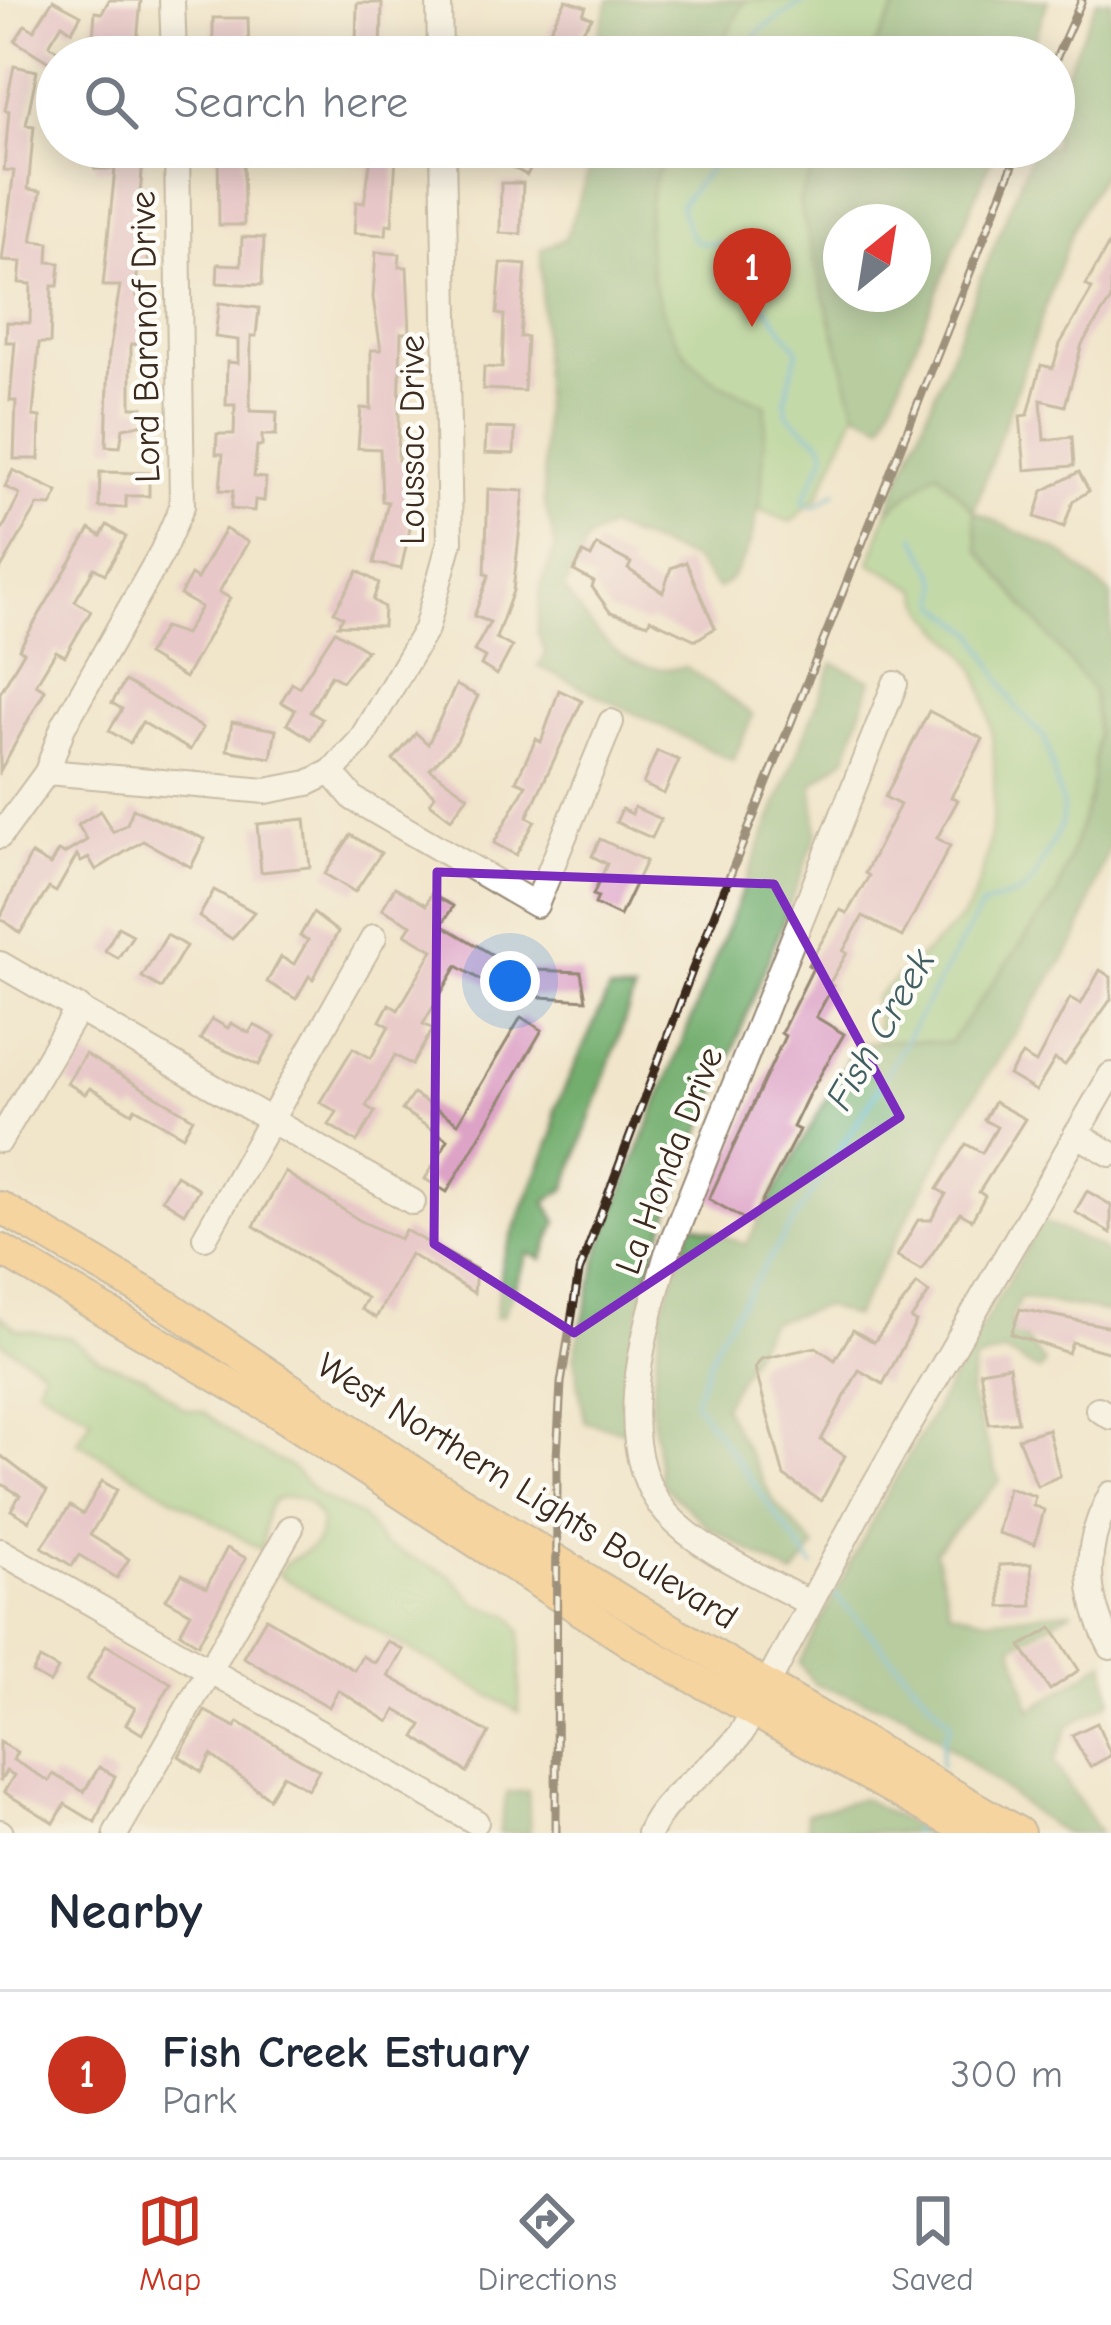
<!DOCTYPE html>
<style>
body{margin:0;font-family:"Comic Neue",sans-serif;background:#f2f2f3;color:#1f2937}
.compass{position:absolute;left:823px;top:204px;width:108px;height:108px;border-radius:50%;background:#fff;box-shadow:0 6px 30px #0003;rotate:30deg}
.you{position:absolute;left:510px;top:981px;width:42px;height:42px;margin:-30px;border:9px solid #fff;border-radius:50%;background:#1a73e8;box-shadow:0 0 0 18px #1a73e833}
.badge{display:grid;place-items:center;width:78px;height:78px;border-radius:50%;background:#c8321e;color:#fff;font-size:39px;font-weight:700}
.pin{position:absolute;translate:-50% -99px;filter:drop-shadow(0 3px 6px #0008)}
.pin::after{content:'';position:absolute;top:63px;width:42px;height:36px;background:inherit;clip-path:polygon(0 0,100% 0,50% 100%)}
.list{margin:0;padding:0;list-style:none}
h2{display:flex;justify-content:space-between;align-items:center;height:156px;margin:0;padding:0 48px;font-size:51px}
h2 small{font-size:39px;font-weight:400;color:#747a83}
.list li{display:grid;grid-template-columns:78px 1fr auto;gap:36px;align-items:center;box-sizing:border-box;height:168px;padding:0 48px;border-top:3px solid #e0e1e3}
.list b{display:block;font-size:45px;white-space:nowrap}
.list p{margin:0;font-size:39px;white-space:nowrap;color:#747a83}
.list em{font-size:39px;font-style:normal;color:#747a83}
.icon{flex:none;width:66px;height:66px;fill:none;stroke:currentColor;stroke-width:2;stroke-linecap:round;stroke-linejoin:round}
.map{position:relative;flex:none;width:1111px;height:1833px;overflow:hidden}
.search{position:absolute;background:#fff;box-shadow:0 6px 30px #0003;left:36px;right:36px;top:36px;height:132px;display:flex;align-items:center;gap:30px;box-sizing:border-box;padding:0 42px;border-radius:66px;color:#747a83;font-size:45px}
.sheet{height:324px;background:#fff}
nav{display:flex;justify-content:space-around;align-items:center;box-sizing:border-box;height:168px;border-top:3px solid #e0e1e3;background:#fff;font-size:33px;color:#747a83}
nav a{display:grid;justify-items:center;gap:6px}
nav .on{color:#c8321e}
.map>svg:first-child{display:block}
.green{fill:#8fca7f;stroke:#657a4e;stroke-width:3}
.forest{fill:#73ae6e;stroke:#576c46;stroke-width:3;fill-rule:evenodd}
.lines{fill:none;stroke-linecap:round;stroke-linejoin:round}
.stream{stroke:#4cafcb;stroke-width:4.5}
.building{fill:#dda3c6}
.minor-casing{stroke:#968874;stroke-width:28}
.major-casing{stroke:#968874;stroke-width:34}
.minor{stroke:#fff;stroke-width:24}
.major{stroke:#fabe6d;stroke-width:30}
.rail-casing{stroke:#3b2a1e;stroke-width:9}
.rail{stroke:#fdfcf7;stroke-width:4.5;stroke-dasharray:14;stroke-linecap:butt}
.marked{fill:none;stroke:#7b2cbf;stroke-width:9;stroke-linejoin:round}
.labels{text-anchor:middle;stroke-width:9;stroke-linejoin:round;paint-order:stroke}
.street-label{font-size:36px;fill:#3b2a1e;stroke:#fdfcf7}
.water-label{font-size:39px;font-style:italic;fill:#425f63;stroke:#fdfcf7}
</style>
<div class="map">
<svg width="1111" height="1833" viewBox="0 0 1111 1833">
<rect width="100%" height="100%" fill="#fdfcf7"/>
<filter id="ink" filterUnits="userSpaceOnUse"><feTurbulence type="fractalNoise" baseFrequency=".00833" numOctaves="2"/><feDisplacementMap in="SourceGraphic" scale="24" xChannelSelector="R" yChannelSelector="G"/><feConvolveMatrix kernelMatrix="1 2 1 2 8 2 1 2 1" color-interpolation-filters="sRGB"/></filter>
<filter id="wash" filterUnits="userSpaceOnUse"><feTurbulence type="fractalNoise" baseFrequency=".004" numOctaves="4" result="noise"/><feDisplacementMap in="SourceGraphic" scale="48" xChannelSelector="R" yChannelSelector="G"/><feGaussianBlur stdDeviation="2.7" result="paint"/><feColorMatrix in="noise" values="0 0 0 0 0 0 0 0 0 0 0 0 0 0 0 0 0 1.4 0 .05"/><feComposite in="paint" operator="in"/></filter>
<g filter="url(#wash)">
<rect width="100%" height="100%" fill="#f1e5ca"/>
<!-- green -->
<g class="green">
<path d="M 745,0 L 900,0 L 869,57 L 715,57 Z"/>
<path d="M 671,147 L 821,147 L 799,202 L 856,412 L 818,497 L 791,522 L 760,510 L 766,405 C 746,395 717,385 701,370 C 647,320 628,208 671,147 Z"/>
<path d="M 937,471 L 974,511 L 979,550 L 1093,691 L 1097,734 L 1090,797 L 1057,894 L 950,1043 L 878,1041 L 875,998 C 896,976 958,928 969,907 C 1000,849 1003,730 976,671 C 961,639 925,624 919,590 L 870,563 L 887,512 Z"/>
<path d="M 0,1315 L 17,1329 L 69,1337 L 100,1360 L 146,1377 L 184,1409 L 204,1412 L 243,1443 L 291,1467 L 317,1494 L 362,1517 L 384,1545 L 450,1575 L 478,1605 L 511,1615 L 521,1631 L 519,1712 L 279,1575 L 284,1564 C 305,1552 325,1546 320,1518 L 307,1501 C 260,1485 266,1520 262,1550 L 78,1442 L 92,1417 L 37,1387 L 43,1369 L 0,1342 Z"/>
</g>
<!-- forest -->
<g class="forest">
<path d="M 609,0 L 745,0 L 715,57 L 592,57 Z"/>
<path d="M 900,0 L 1048,0 L 1029,57 L 869,57 Z"/>
<path d="M 1097,0 L 1111,0 L 1111,157 L 1074,225 L 974,511 L 1061,552 L 1111,595 L 1111,841 L 1077,939 L 968,1106 L 854,1317 L 825,1306 L 770,1322 L 723,1406 L 775,1503 L 815,1547 L 794,1576 L 708,1527 L 661,1483 L 651,1405 L 662,1309 L 693,1223 L 746,1245 L 856,1045 L 895,1040 L 950,1043 L 1057,894 L 1090,797 L 1097,734 L 1093,691 L 979,550 L 974,511 L 937,471 L 887,512 L 1034,147 L 1054,147 L 1054,99 Z"/>
<path d="M 597,147 L 671,147 C 628,208 647,321 701,370 C 717,385 746,395 766,405 C 763,455 766,560 718,589 L 692,559 L 610,528 L 588,539 L 564,589 C 596,634 625,678 686,667 L 753,715 L 733,761 L 538,666 L 546,655 L 537,631 L 541,585 L 556,547 L 544,502 L 541,249 L 565,239 Z"/>
<path d="M 821,147 L 996,147 L 883,424 L 856,412 L 799,202 ZM 841,222 L 913,222 L 913,294 L 841,294 Z"/>
<path d="M 833,663 L 871,680 L 847,756 L 813,784 L 817,834 L 660,1237 L 639,1312 L 625,1431 L 585,1422 L 574,1357 L 601,1245 Z"/>
<path d="M 609,991 L 634,993 L 566,1188 L 546,1202 L 557,1222 L 542,1259 L 528,1253 L 503,1316 L 495,1317 L 502,1261 L 554,1132 L 555,1109 Z"/>
<path d="M 1042,1221 L 1101,1248 L 1111,1259 L 1111,1313 L 1020,1298 L 1010,1322 L 1045,1363 L 1039,1371 L 1004,1352 L 975,1361 L 970,1395 L 1000,1481 L 935,1551 L 950,1610 L 987,1619 L 1073,1610 L 1013,1646 L 1031,1710 L 1105,1661 L 1111,1701 L 1069,1726 L 1054,1762 L 1100,1833 L 1063,1833 L 1050,1825 L 907,1714 L 814,1684 L 799,1663 L 881,1504 Z"/>
<path d="M 528,1791 L 530,1833 L 499,1833 L 507,1793 Z"/>
<path d="M 862,1798 L 926,1833 L 809,1833 L 806,1814 Z"/>
</g>
<g class="lines">
<!-- stream -->
<g class="stream">
<path d="M 740,57 L 762,29 L 807,0"/>
<path d="M 727,147 L 680,205 C 695,260 699,237 744,245 C 769,259 764,275 760,299 L 798,350 L 785,399 L 787,414 L 822,443 L 826,453 L 803,502 L 815,507 L 836,492"/>
<path d="M 813,1566 L 694,1401 L 719,1337 L 871,1101 L 982,906 L 1021,893 L 1032,882 L 1061,825 L 1063,809 L 1045,738 L 1016,708 L 976,634 L 939,604 L 940,582 L 915,536"/>
<path d="M 831,1590 L 951,1723 L 943,1740 L 941,1766"/>
<path d="M 913,1833 L 918,1819"/>
</g>
</g>
<g id="blocks">
<!-- building -->
<g class="building">
<path d="M 53,0 L 81,15 L 72,31 L 62,24 L 49,45 L 57,50 L 57,67 L 15,41 L 25,25 L 34,30 Z"/>
<path d="M 109,0 L 141,0 L 137,41 L 126,40 L 122,47 L 93,40 L 95,12 L 102,13 Z"/>
<path d="M 566,0 L 586,7 L 583,14 L 592,18 L 571,46 L 548,33 Z"/>
<path d="M 357,3 L 382,3 L 381,57 L 363,57 L 362,46 L 356,46 Z"/>
<path d="M 213,18 L 248,18 L 249,56 L 213,56 Z"/>
<path d="M 14,66 L 37,71 L 26,125 L 34,126 L 28,189 L 41,191 L 32,241 L 49,243 L 48,262 L 60,263 L 58,286 L 52,286 L 50,343 L 39,343 L 33,416 L 40,417 L 39,459 L 14,459 L 16,401 L 10,401 L 15,342 L 6,342 L 7,322 L 30,323 L 31,284 L 19,283 L 21,262 L 2,261 L 14,171 L 4,170 L 9,111 L 5,110 Z"/>
<path d="M 95,147 L 144,147 L 136,243 L 148,244 L 148,264 L 137,264 L 137,297 L 148,298 L 143,345 L 131,344 L 131,407 L 143,407 L 145,424 L 123,428 L 120,447 L 106,446 L 109,354 L 120,286 L 103,286 L 115,169 L 95,169 Z"/>
<path d="M 218,147 L 243,147 L 244,225 L 219,225 Z"/>
<path d="M 500,147 L 541,147 L 527,175 L 494,158 Z"/>
<path d="M 372,151 L 396,155 L 392,225 L 387,224 L 386,235 L 354,233 L 356,202 L 364,203 Z"/>
<path d="M 501,183 L 523,183 L 521,234 L 500,233 Z"/>
<path d="M 242,237 L 264,238 L 262,285 L 217,283 L 218,264 L 241,265 Z"/>
<path d="M 1111,240 L 1111,299 L 1082,344 L 1065,406 L 1041,400 L 1044,440 L 1072,437 L 1074,466 L 1025,470 L 1020,416 L 1028,415 L 1041,365 L 1053,368 L 1060,344 L 1092,289 L 1086,285 Z"/>
<path d="M 376,252 L 400,254 L 399,267 L 407,267 L 410,333 L 401,333 L 398,460 L 410,461 L 405,522 L 411,524 L 401,569 L 374,563 L 388,502 L 382,501 L 380,449 L 358,448 L 361,408 L 371,409 L 371,350 L 381,350 L 373,298 Z"/>
<path d="M 501,263 L 526,265 L 520,337 L 527,337 L 524,391 L 483,389 L 484,367 L 502,368 L 504,315 L 497,314 Z"/>
<path d="M 219,303 L 259,308 L 256,336 L 251,336 L 250,411 L 277,412 L 276,435 L 262,435 L 262,446 L 257,446 L 254,477 L 266,478 L 264,501 L 255,500 L 254,511 L 231,509 L 233,491 L 220,490 L 223,454 L 216,454 L 217,434 L 234,434 L 235,405 L 226,405 L 227,362 L 238,363 L 238,340 L 215,337 Z"/>
<path d="M 486,428 L 515,429 L 514,454 L 485,453 Z"/>
<path d="M 13,470 L 58,492 L 51,506 L 38,505 L 0,570 L 0,534 L 20,494 L 5,487 Z"/>
<path d="M 100,472 L 149,473 L 149,496 L 126,496 L 126,508 L 99,507 Z"/>
<path d="M 1079,472 L 1089,491 L 1073,501 L 1064,527 L 1035,517 L 1043,491 Z"/>
<path d="M 488,489 L 524,491 L 513,591 L 496,638 L 512,647 L 497,675 L 481,665 L 485,657 L 474,651 L 490,622 L 474,616 L 489,575 L 485,574 Z"/>
<path d="M 107,525 L 126,537 L 105,574 L 94,568 L 75,601 L 91,611 L 65,656 L 56,651 L 36,684 L 45,690 L 0,771 L 0,693 L 24,652 L 19,649 L 90,529 L 101,536 Z"/>
<path d="M 225,529 L 248,542 L 219,592 L 230,598 L 185,678 L 147,655 L 164,627 L 185,634 L 201,607 L 180,595 L 191,575 L 197,579 Z"/>
<path d="M 597,545 L 631,563 L 628,569 L 663,592 L 671,568 L 686,562 L 715,628 L 696,640 L 650,619 L 648,624 L 610,612 L 592,587 L 594,582 L 574,571 L 583,553 L 591,557 Z"/>
<path d="M 358,571 L 379,583 L 373,600 L 384,607 L 383,626 L 338,625 L 343,617 L 334,612 Z"/>
<path d="M 335,631 L 367,650 L 342,681 L 331,675 L 310,712 L 322,719 L 311,739 L 287,724 L 295,710 L 281,702 L 292,683 L 299,687 Z"/>
<path d="M 125,681 L 203,728 L 190,750 L 142,722 L 130,743 L 109,731 L 122,709 L 112,703 Z"/>
<path d="M 456,685 L 478,696 L 457,741 L 430,769 L 468,796 L 451,819 L 430,803 L 435,795 L 393,760 L 416,733 L 428,744 Z"/>
<path d="M 559,690 L 582,701 L 527,817 L 535,821 L 516,855 L 494,843 L 526,785 L 516,781 L 536,739 L 541,742 Z"/>
<path d="M 929,711 L 983,739 L 951,797 L 958,800 L 937,838 L 950,846 L 902,937 L 863,916 L 843,951 L 847,953 L 829,984 L 833,986 L 816,1017 L 844,1034 L 808,1096 L 793,1127 L 799,1130 L 751,1223 L 709,1199 L 785,1036 L 781,1033 L 813,968 L 808,965 L 840,910 L 847,913 L 869,876 L 865,873 L 900,805 L 885,797 Z"/>
<path d="M 232,722 L 276,730 L 271,758 L 227,750 Z"/>
<path d="M 657,751 L 679,760 L 664,794 L 643,784 Z"/>
<path d="M 634,807 L 661,819 L 652,838 L 616,822 L 622,809 L 632,814 Z"/>
<path d="M 133,809 L 205,839 L 191,867 L 143,841 L 96,870 L 89,858 L 81,862 L 77,855 L 56,892 L 49,888 L 20,933 L 0,918 L 31,854 L 50,865 L 58,851 L 64,854 L 87,840 L 78,825 L 100,811 L 113,832 L 127,824 Z"/>
<path d="M 305,819 L 310,867 L 261,872 L 257,824 Z"/>
<path d="M 351,835 L 381,853 L 355,892 L 325,874 Z"/>
<path d="M 600,839 L 646,861 L 620,916 L 595,904 L 598,897 L 593,895 L 607,864 L 592,856 Z"/>
<path d="M 395,887 L 426,905 L 431,894 L 453,906 L 442,925 L 508,964 L 494,988 L 457,966 L 423,1024 L 433,1029 L 412,1065 L 395,1055 L 366,1106 L 375,1112 L 357,1142 L 329,1125 L 337,1112 L 320,1102 L 353,1048 L 371,1058 L 389,1026 L 380,1021 L 389,1004 L 398,1010 L 433,950 L 405,934 L 411,925 L 382,909 Z"/>
<path d="M 214,890 L 254,912 L 232,939 L 199,917 Z"/>
<path d="M 313,913 L 338,932 L 313,979 L 309,976 L 296,999 L 267,982 L 281,957 L 294,964 L 308,940 L 300,936 Z"/>
<path d="M 118,927 L 133,935 L 118,958 L 105,951 Z"/>
<path d="M 167,935 L 186,946 L 161,988 L 142,977 Z"/>
<path d="M 511,969 L 581,972 L 586,1000 L 511,995 Z"/>
<path d="M 1100,970 L 1111,977 L 1111,999 L 1065,1065 L 1055,1059 L 1036,1091 L 1009,1075 L 1022,1055 L 1036,1063 L 1070,998 L 1081,1004 Z"/>
<path d="M 521,1017 L 542,1030 L 447,1192 L 425,1179 L 448,1140 L 402,1110 L 413,1094 L 458,1123 Z"/>
<path d="M 212,1019 L 228,1028 L 231,1023 L 249,1033 L 254,1025 L 275,1036 L 259,1065 L 200,1039 Z"/>
<path d="M 85,1054 L 193,1118 L 183,1136 L 135,1108 L 132,1113 L 90,1088 L 85,1094 L 67,1083 Z"/>
<path d="M 994,1102 L 1025,1119 L 979,1192 L 985,1196 L 972,1220 L 960,1213 L 921,1270 L 897,1256 L 918,1220 L 931,1220 L 946,1194 L 937,1189 L 966,1144 L 982,1153 L 997,1127 L 984,1120 Z"/>
<path d="M 285,1172 L 359,1220 L 400,1239 L 405,1230 L 476,1269 L 474,1293 L 410,1254 L 376,1318 L 361,1309 L 367,1298 L 254,1226 Z"/>
<path d="M 176,1175 L 199,1189 L 184,1213 L 162,1199 Z"/>
<path d="M 1087,1191 L 1111,1205 L 1111,1233 L 1075,1212 Z"/>
<path d="M 917,1284 L 929,1293 L 911,1319 L 916,1322 L 883,1384 L 859,1370 L 821,1440 L 845,1456 L 821,1501 L 784,1476 L 755,1368 L 761,1359 L 816,1347 L 835,1360 L 853,1330 L 874,1342 Z"/>
<path d="M 1020,1309 L 1111,1327 L 1111,1353 L 1072,1342 L 1068,1353 L 1011,1334 Z"/>
<path d="M 1009,1366 L 1018,1422 L 989,1424 L 980,1371 Z"/>
<path d="M 1048,1429 L 1060,1476 L 1037,1486 L 1018,1438 Z"/>
<path d="M 0,1455 L 47,1491 L 29,1521 L 11,1510 L 20,1495 L 0,1483 Z"/>
<path d="M 102,1481 L 117,1490 L 90,1535 L 129,1559 L 117,1578 L 79,1555 L 72,1566 L 42,1547 L 70,1506 L 83,1514 Z"/>
<path d="M 1008,1488 L 1035,1496 L 1033,1505 L 1044,1510 L 1035,1544 L 998,1533 Z"/>
<path d="M 227,1548 L 246,1558 L 198,1644 L 180,1633 L 191,1613 L 166,1599 L 182,1574 L 206,1588 Z"/>
<path d="M 1031,1564 L 1032,1606 L 1001,1607 L 999,1565 Z"/>
<path d="M 266,1618 L 354,1670 L 362,1656 L 375,1663 L 387,1641 L 403,1650 L 388,1676 L 489,1733 L 467,1772 L 415,1737 L 422,1725 L 396,1710 L 389,1722 L 338,1690 L 329,1707 L 243,1657 Z"/>
<path d="M 1052,1628 L 1079,1670 L 1050,1690 L 1021,1646 Z"/>
<path d="M 106,1645 L 171,1683 L 142,1734 L 126,1724 L 135,1708 L 87,1680 Z"/>
<path d="M 40,1659 L 58,1669 L 50,1683 L 32,1673 Z"/>
<path d="M 205,1711 L 235,1727 L 238,1722 L 319,1770 L 308,1789 L 283,1775 L 269,1798 L 211,1755 L 202,1772 L 179,1756 Z"/>
<path d="M 1097,1723 L 1111,1755 L 1090,1767 L 1072,1735 Z"/>
<path d="M 0,1742 L 17,1752 L 13,1760 L 49,1781 L 53,1774 L 84,1792 L 99,1767 L 115,1776 L 95,1822 L 65,1804 L 54,1823 L 4,1792 L 14,1775 L 6,1771 L 0,1782 Z"/>
</g>
</g>
</g>
<g filter="url(#ink)">
<use href="#blocks" fill-opacity="0" stroke="#968874" stroke-width="3"/>
<g class="lines">
<!-- minor casing -->
<g class="minor-casing">
<g id="minor">
<path d="M 172,0 L 174,57"/>
<path d="M 439,0 L 440,57"/>
<path d="M 47,772 L 266,791 L 308,783 L 331,772 L 360,741 L 426,629 L 450,541 L 443,147"/>
<path d="M 331,772 L 354,799 L 536,905 L 611,722"/>
<path d="M 0,836 L 47,772 L 63,727 L 162,552 L 182,506 L 177,147"/>
<path d="M 0,964 L 413,1202"/>
<path d="M 1076,1134 L 1111,1154"/>
<path d="M 0,1140 L 79,1007"/>
<path d="M 205,1237 L 374,937"/>
<path d="M 1098,1409 L 1111,1417"/>
<path d="M 1111,1494 C 1083,1545 1083,1595 1111,1647"/>
<path d="M 0,1551 L 476,1822"/>
<path d="M 808,1603 C 764,1577 701,1552 667,1514 C 608,1446 645,1329 667,1254 L 895,684"/>
<path d="M 0,1832 L 1,1833"/>
<path d="M 116,1833 L 291,1528"/>
<path d="M 649,1833 C 669,1788 715,1771 742,1732 L 866,1499 L 1111,1075"/>
</g>
</g>
<!-- major casing -->
<g class="major-casing">
<g id="major">
<path d="M 0,1207 L 167,1305 L 424,1479 L 627,1604 L 1019,1833"/>
<path d="M 0,1249 L 269,1407 L 633,1644 L 972,1833"/>
</g>
</g>
<!-- minor -->
<use href="#minor" class="minor"/>
<!-- major -->
<use href="#major" class="major"/>
<!-- rail casing -->
<g class="rail-casing">
<g id="rail">
<path d="M 1054,63 L 1082,0"/>
<path d="M 556,1833 L 557,1458 L 561,1383 L 579,1272 L 692,971 L 1020,147"/>
</g>
</g>
<!-- rail -->
<use href="#rail" class="rail"/>
</g>
</g>
<!-- marked area -->
<path d="M0 0H1111V1833H0ZM 437,872 L 774,884 L 900,1117 L 574,1333 L 434,1244 Z" fill="#f1e5ca" fill-opacity=".55" fill-rule="evenodd"/>
<path class="marked" d="M 437,872 L 774,884 L 900,1117 L 574,1333 L 434,1244 Z"/>
<g class="labels">
<!-- street labels -->
<g class="street-label">
<text transform="translate(144 337) rotate(-91)" y="13">Lord Baranof Drive</text>
<text transform="translate(411 440) rotate(-90)" y="13">Loussac Drive</text>
<text transform="translate(668 1160) rotate(-69)" y="13">La Honda Drive</text>
<text transform="translate(528 1490) rotate(32)" y="13">West Northern Lights Boulevard</text>
</g>
<!-- water labels -->
<g class="water-label">
<text transform="translate(879 1029) rotate(-60)" y="14">Fish Creek</text>
</g>
</g>
</svg>
<svg class="compass" viewBox="-18 -18 36 36"><path d="M0-13l5 13h-10z" fill="#e53935"/><path d="M0 13l5-13h-10z" fill="#747a83"/></svg>
<div class="you"></div>
<div class="pin badge" style="left:752px;top:327px">1</div>
<div class="search"><svg class="icon" aria-label="search" viewBox="0 0 24 24"><circle cx="10" cy="10" r="6"/><path d="M15 15l6 6"/></svg>Search here</div>
</div>
<section class="sheet">
<h2>Nearby<small></small></h2>
<ul class="list">
<li><span class="badge">1</span><div><b>Fish Creek Estuary</b><p>Park</p></div><em>300 m</em></li>
</ul>
</section>
<nav>
<a class="on"><svg class="icon" aria-label="map" viewBox="0 0 24 24"><path d="M3 6l6-2 6 2 6-2v14l-6 2-6-2-6 2zM9 4v14M15 6v14"/></svg>Map</a>
<a><svg class="icon" aria-label="directions" viewBox="0 0 24 24"><path d="M12 3l9 9-9 9-9-9zM9 14v-3h6M13 9l2 2-2 2"/></svg>Directions</a>
<a><svg class="icon" aria-label="saved" viewBox="0 0 24 24"><path d="M7 4h10v16l-5-4-5 4z"/></svg>Saved</a>
</nav>
